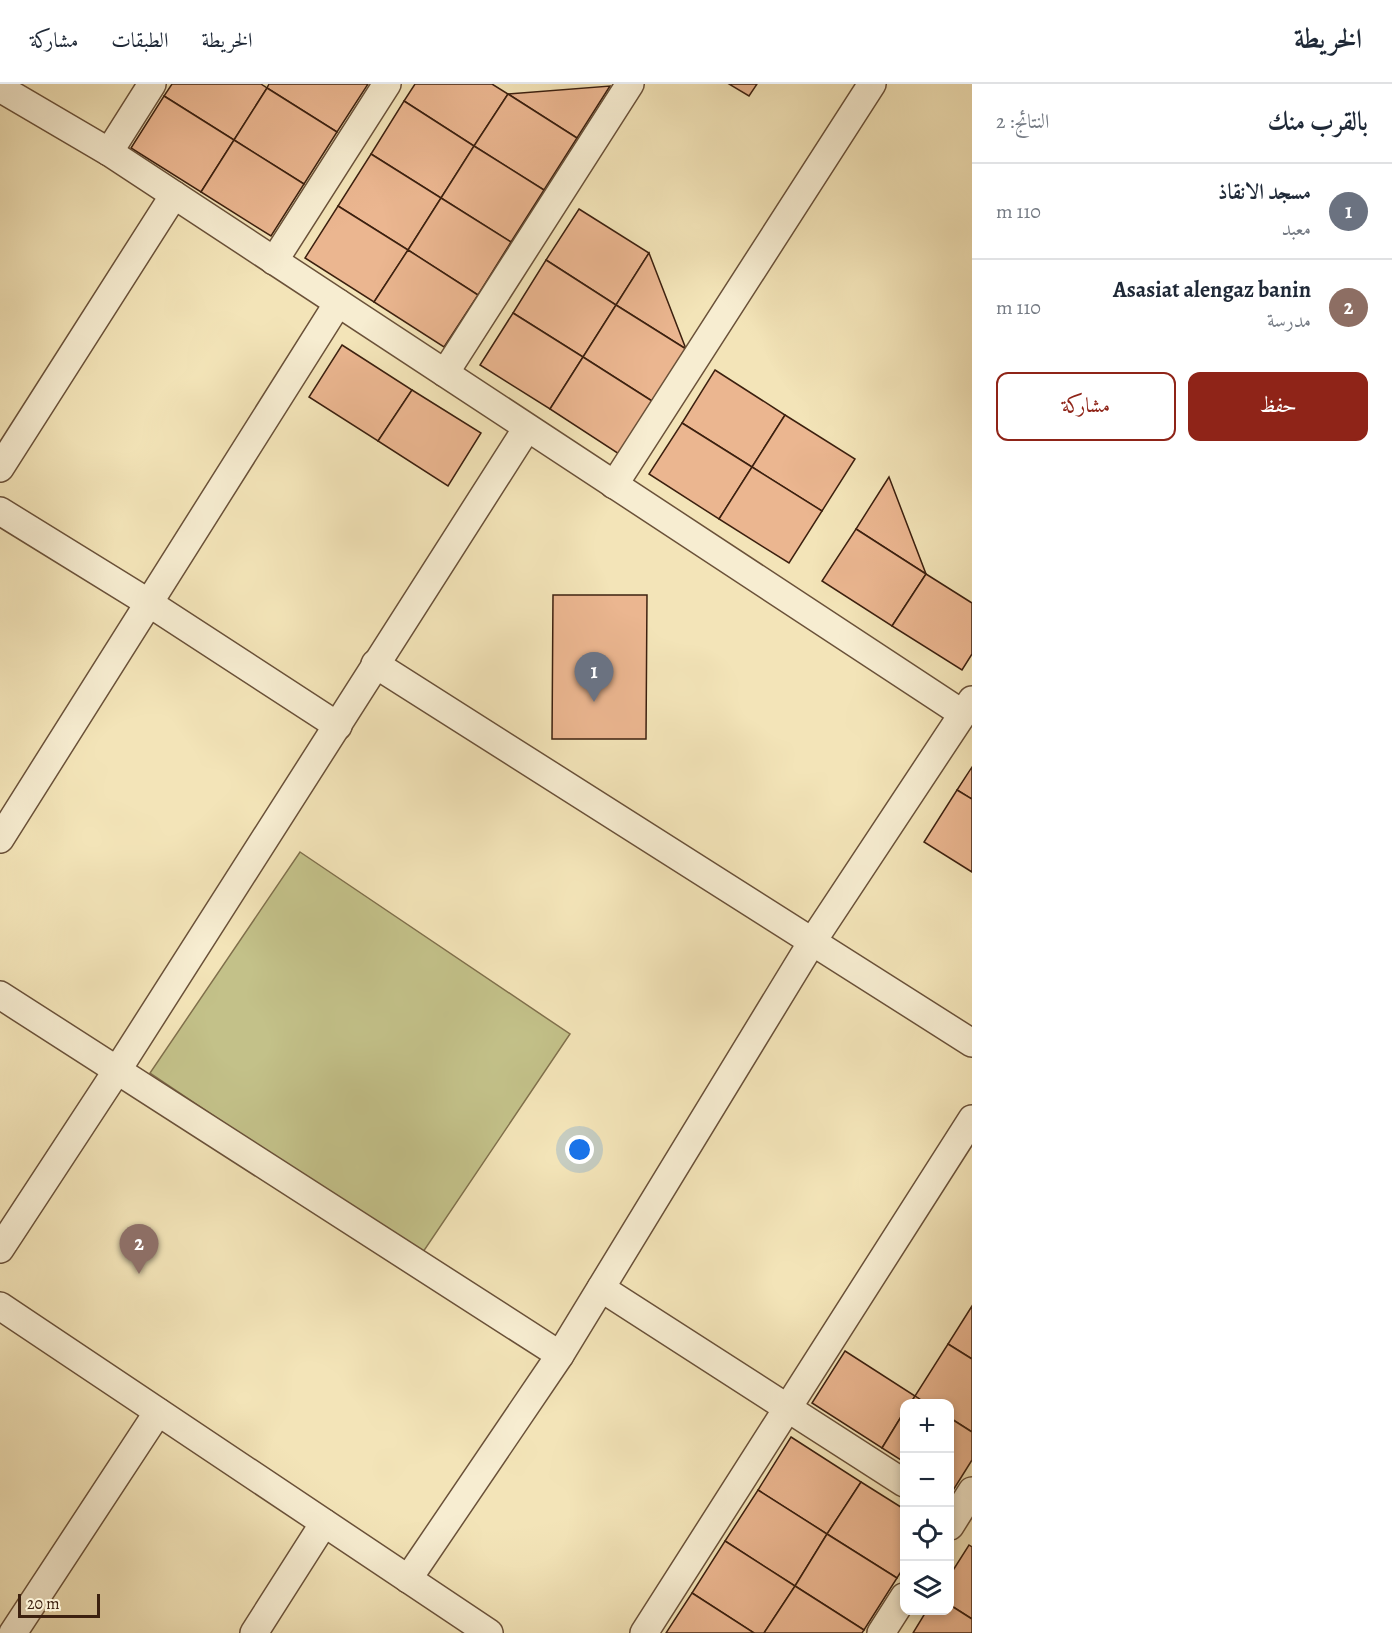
<!DOCTYPE html>
<html lang="ar">
<meta charset="utf-8">
<style>
body{margin:0;font-family:Alegreya,Amiri,serif;background:#f6f6f7;color:#1f2937;direction:rtl}
.controls{position:absolute;right:18px;bottom:18px;display:grid;overflow:hidden;border-radius:12px;box-shadow:0 3px 9px #0003}
.controls button{width:54px;height:54px;display:grid;place-items:center;padding:0;border:0;border-bottom:2px solid #e0e1e3;background:#fff;color:#1f2937;font:30px sans-serif}
.scale{position:absolute;left:18px;bottom:15px;width:82px;box-sizing:border-box;padding-left:6px;border:3px solid #3c200f;border-top:0;font-size:16px;line-height:21px;white-space:nowrap;color:#3c200f;-webkit-text-stroke:4px #f7edd1;paint-order:stroke}
.you{position:absolute;left:580px;top:1066px;width:21px;height:21px;margin:-15px;border:4px solid #fff;border-radius:50%;background:#1a73e8;box-shadow:0 0 0 9px #1a73e833}
.badge{display:grid;place-items:center;width:39px;height:39px;border-radius:50%;background:#8f2418;color:#fff;font-size:20px;font-weight:700}
.pin{position:absolute;translate:-50% -50px;filter:drop-shadow(0 2px 3px #0008)}
.pin::after{content:'';position:absolute;top:32px;width:21px;height:18px;background:inherit;clip-path:polygon(0 0,100% 0,50% 100%)}
.list{margin:0;padding:0;list-style:none}
h2{display:flex;justify-content:space-between;align-items:center;height:78px;margin:0;padding:0 24px;font-size:26px}
h2 small{font-size:20px;font-weight:400;color:#747a83}
.list li{display:grid;grid-template-columns:39px 1fr auto;gap:18px;align-items:center;box-sizing:border-box;height:96px;padding:0 24px;border-top:2px solid #e0e1e3}
.list b{display:block;font-size:22px;white-space:nowrap}
.list p{margin:0;font-size:20px;white-space:nowrap;color:#747a83}
.list em{font-size:20px;font-style:normal;color:#747a83}
.actions{display:flex;gap:12px;padding:18px 24px}
.actions a{flex:1;padding:14px 0;border:2px solid #8f2418;border-radius:12px;text-align:center;font-size:21px;color:#8f2418}
.actions .main{background:#8f2418;color:#fff}
.icon{flex:none;width:33px;height:33px;fill:none;stroke:currentColor;stroke-width:2;stroke-linecap:round;stroke-linejoin:round}
.map{position:relative;flex:none;width:972px;height:1549px;overflow:hidden;direction:ltr}
header{display:flex;align-items:center;gap:36px;box-sizing:border-box;height:84px;padding:0 30px;background:#fff;border-bottom:2px solid #e0e1e3}
header strong{font-size:28px}
nav{display:flex;gap:33px;margin-inline-start:auto;font-size:21px}
main{display:flex}
aside{flex:1;background:#fff}
.map>svg:first-child{display:block}
.green{fill:#c3c189;stroke:#80704c;stroke-width:1.5}
.building{fill:#ebb690;stroke:#3c200f;stroke-width:1.5}
.lines{fill:none;stroke-linecap:round;stroke-linejoin:round}
.minor-casing{stroke:#6a5139;stroke-width:30}
.minor{stroke:#f7edd1;stroke-width:27}
</style>
<header>
<strong>الخريطة</strong>
<nav><a>الخريطة</a><a>الطبقات</a><a>مشاركة</a></nav>
</header>
<main>
<aside>
<h2>بالقرب منك<small>النتائج: 2</small></h2>
<ul class="list">
<li><span class="badge" style="background:#6b7280">1</span><div><b>مسجد الانقاذ</b><p>معبد</p></div><em>110 m</em></li>
<li><span class="badge" style="background:#8d6e63">2</span><div><b>Asasiat alengaz banin</b><p>مدرسة</p></div><em>110 m</em></li>
</ul>
<div class="actions"><a class="main">حفظ</a><a>مشاركة</a></div>
</aside>
<div class="map">
<svg width="972" height="1549" viewBox="0 0 972 1549">
<rect width="100%" height="100%" fill="#f3e4b8"/>
<filter id="stains"><feTurbulence type="fractalNoise" baseFrequency=".00333" numOctaves="4"/><feColorMatrix values="0 0 0 0 .2 0 0 0 0 .09 0 0 0 0 .02 0 0 0 .5 -.17"/></filter>
<radialGradient id="worn" r=".72"><stop offset=".6" stop-color="#630" stop-opacity="0"/><stop offset="1" stop-color="#630" stop-opacity=".3"/></radialGradient>
<!-- green -->
<path class="green" d="M 300,768 L 570,950 L 421,1171 L 150,989 Z"/>
<!-- building -->
<g class="building">
<path d="M 172,0 L 261,0 L 267,4 L 234,56 L 164,12 Z"/>
<path d="M 269,0 L 368,0 L 337,48 L 267,4 Z"/>
<path d="M 415,0 L 492,0 L 508,10 L 474,62 L 404,17 Z"/>
<path d="M 729,0 L 757,0 L 749,12 Z"/>
<path d="M 610,2 L 577,54 L 508,10 Z"/>
<path d="M 267,4 L 337,48 L 304,100 L 234,56 Z"/>
<path d="M 508,10 L 577,54 L 544,106 L 474,62 Z"/>
<path d="M 164,12 L 234,56 L 201,108 L 131,64 Z"/>
<path d="M 404,17 L 474,62 L 441,114 L 371,70 Z"/>
<path d="M 234,56 L 304,100 L 271,152 L 201,108 Z"/>
<path d="M 474,62 L 544,106 L 511,158 L 441,114 Z"/>
<path d="M 371,70 L 441,114 L 408,166 L 338,122 Z"/>
<path d="M 441,114 L 511,158 L 478,211 L 408,166 Z"/>
<path d="M 338,122 L 408,166 L 374,218 L 305,174 Z"/>
<path d="M 579,125 L 649,169 L 616,221 L 546,176 Z"/>
<path d="M 408,166 L 478,211 L 444,263 L 374,218 Z"/>
<path d="M 649,169 L 686,265 L 616,221 Z"/>
<path d="M 546,176 L 616,221 L 583,273 L 513,229 Z"/>
<path d="M 616,221 L 686,265 L 652,317 L 583,273 Z"/>
<path d="M 513,229 L 583,273 L 550,325 L 480,281 Z"/>
<path d="M 342,261 L 412,306 L 378,357 L 309,313 Z"/>
<path d="M 583,273 L 652,317 L 619,370 L 550,325 Z"/>
<path d="M 715,286 L 785,331 L 752,383 L 682,339 Z"/>
<path d="M 412,306 L 481,349 L 448,402 L 378,357 Z"/>
<path d="M 785,331 L 855,375 L 822,427 L 752,383 Z"/>
<path d="M 682,339 L 752,383 L 719,435 L 649,390 Z"/>
<path d="M 752,383 L 822,427 L 789,479 L 719,435 Z"/>
<path d="M 889,393 L 926,490 L 856,445 Z"/>
<path d="M 856,445 L 926,490 L 892,542 L 822,497 Z"/>
<path d="M 926,490 L 972,519 L 972,570 L 962,586 L 892,542 Z"/>
<path d="M 553,511 L 647,511 L 646,655 L 552,655 Z"/>
<path d="M 972,683 L 972,715 L 957,706 Z"/>
<path d="M 957,706 L 972,715 L 972,788 L 924,758 Z"/>
<path d="M 972,1222 L 972,1275 L 948,1260 Z"/>
<path d="M 948,1260 L 972,1275 L 972,1348 L 950,1334 L 950,1320 L 927,1320 L 915,1312 Z"/>
<path d="M 845,1267 L 915,1312 L 910,1320 L 904,1320 L 904,1328 L 882,1364 L 812,1319 Z"/>
<path d="M 915,1312 L 927,1320 L 910,1320 Z"/>
<path d="M 904,1328 L 904,1378 L 882,1364 Z"/>
<path d="M 950,1334 L 972,1348 L 972,1376 L 952,1408 L 950,1407 Z"/>
<path d="M 791,1353 L 861,1398 L 827,1450 L 758,1406 Z"/>
<path d="M 861,1398 L 904,1425 L 904,1483 L 897,1494 L 827,1450 Z"/>
<path d="M 758,1406 L 827,1450 L 795,1502 L 725,1457 Z"/>
<path d="M 827,1450 L 897,1494 L 864,1546 L 795,1502 Z"/>
<path d="M 725,1457 L 795,1502 L 764,1549 L 754,1549 L 692,1509 Z"/>
<path d="M 969,1461 L 972,1463 L 972,1535 L 950,1521 L 950,1491 Z"/>
<path d="M 795,1502 L 864,1546 L 862,1549 L 764,1549 Z"/>
<path d="M 692,1509 L 754,1549 L 666,1549 Z"/>
<path d="M 950,1521 L 972,1535 L 972,1549 L 913,1549 L 927,1526 L 950,1526 Z"/>
</g>
<g class="lines">
<!-- minor casing -->
<g class="minor-casing">
<g id="minor">
<path d="M 0,4 L 109,68 L 963,630"/>
<path d="M 109,68 L 152,0"/>
<path d="M 274,177 L 387,0"/>
<path d="M 445,289 L 630,0"/>
<path d="M 0,384 L 174,111"/>
<path d="M 614,401 L 872,0"/>
<path d="M 0,427 L 149,519 L 338,642"/>
<path d="M 375,580 L 972,959"/>
<path d="M 0,755 L 338,219"/>
<path d="M 0,911 L 560,1271"/>
<path d="M 0,1165 L 118,985 L 527,344"/>
<path d="M 601,1204 L 904,1399"/>
<path d="M 0,1222 L 489,1549"/>
<path d="M 950,1442 L 972,1407"/>
<path d="M 408,1495 L 560,1271 L 812,858 L 972,616"/>
<path d="M 13,1549 L 158,1328"/>
<path d="M 254,1549 L 324,1439"/>
<path d="M 644,1549 L 972,1035"/>
<path d="M 881,1549 L 904,1513"/>
</g>
</g>
<!-- minor -->
<use href="#minor" class="minor"/>
</g>
<rect width="100%" height="100%" filter="url(#stains)"/>
<rect width="100%" height="100%" fill="url(#worn)"/>
</svg>
<div class="controls">
<button>+</button>
<button>−</button>
<button><svg class="icon" aria-label="locate" viewBox="0 0 24 24"><circle cx="12" cy="12" r="6"/><path d="M12 2v4M12 18v4M2 12h4M18 12h4"/></svg></button>
<button><svg class="icon" aria-label="layers" viewBox="0 0 24 24"><path d="M12 4l9 5-9 5-9-5zM3 14l9 5 9-5"/></svg></button>
</div>
<div class="scale">20 m</div>
<div class="you"></div>
<div class="pin badge" style="left:594px;top:618px;background:#6b7280">1</div>
<div class="pin badge" style="left:139px;top:1190px;background:#8d6e63">2</div>
</div>
</main>
